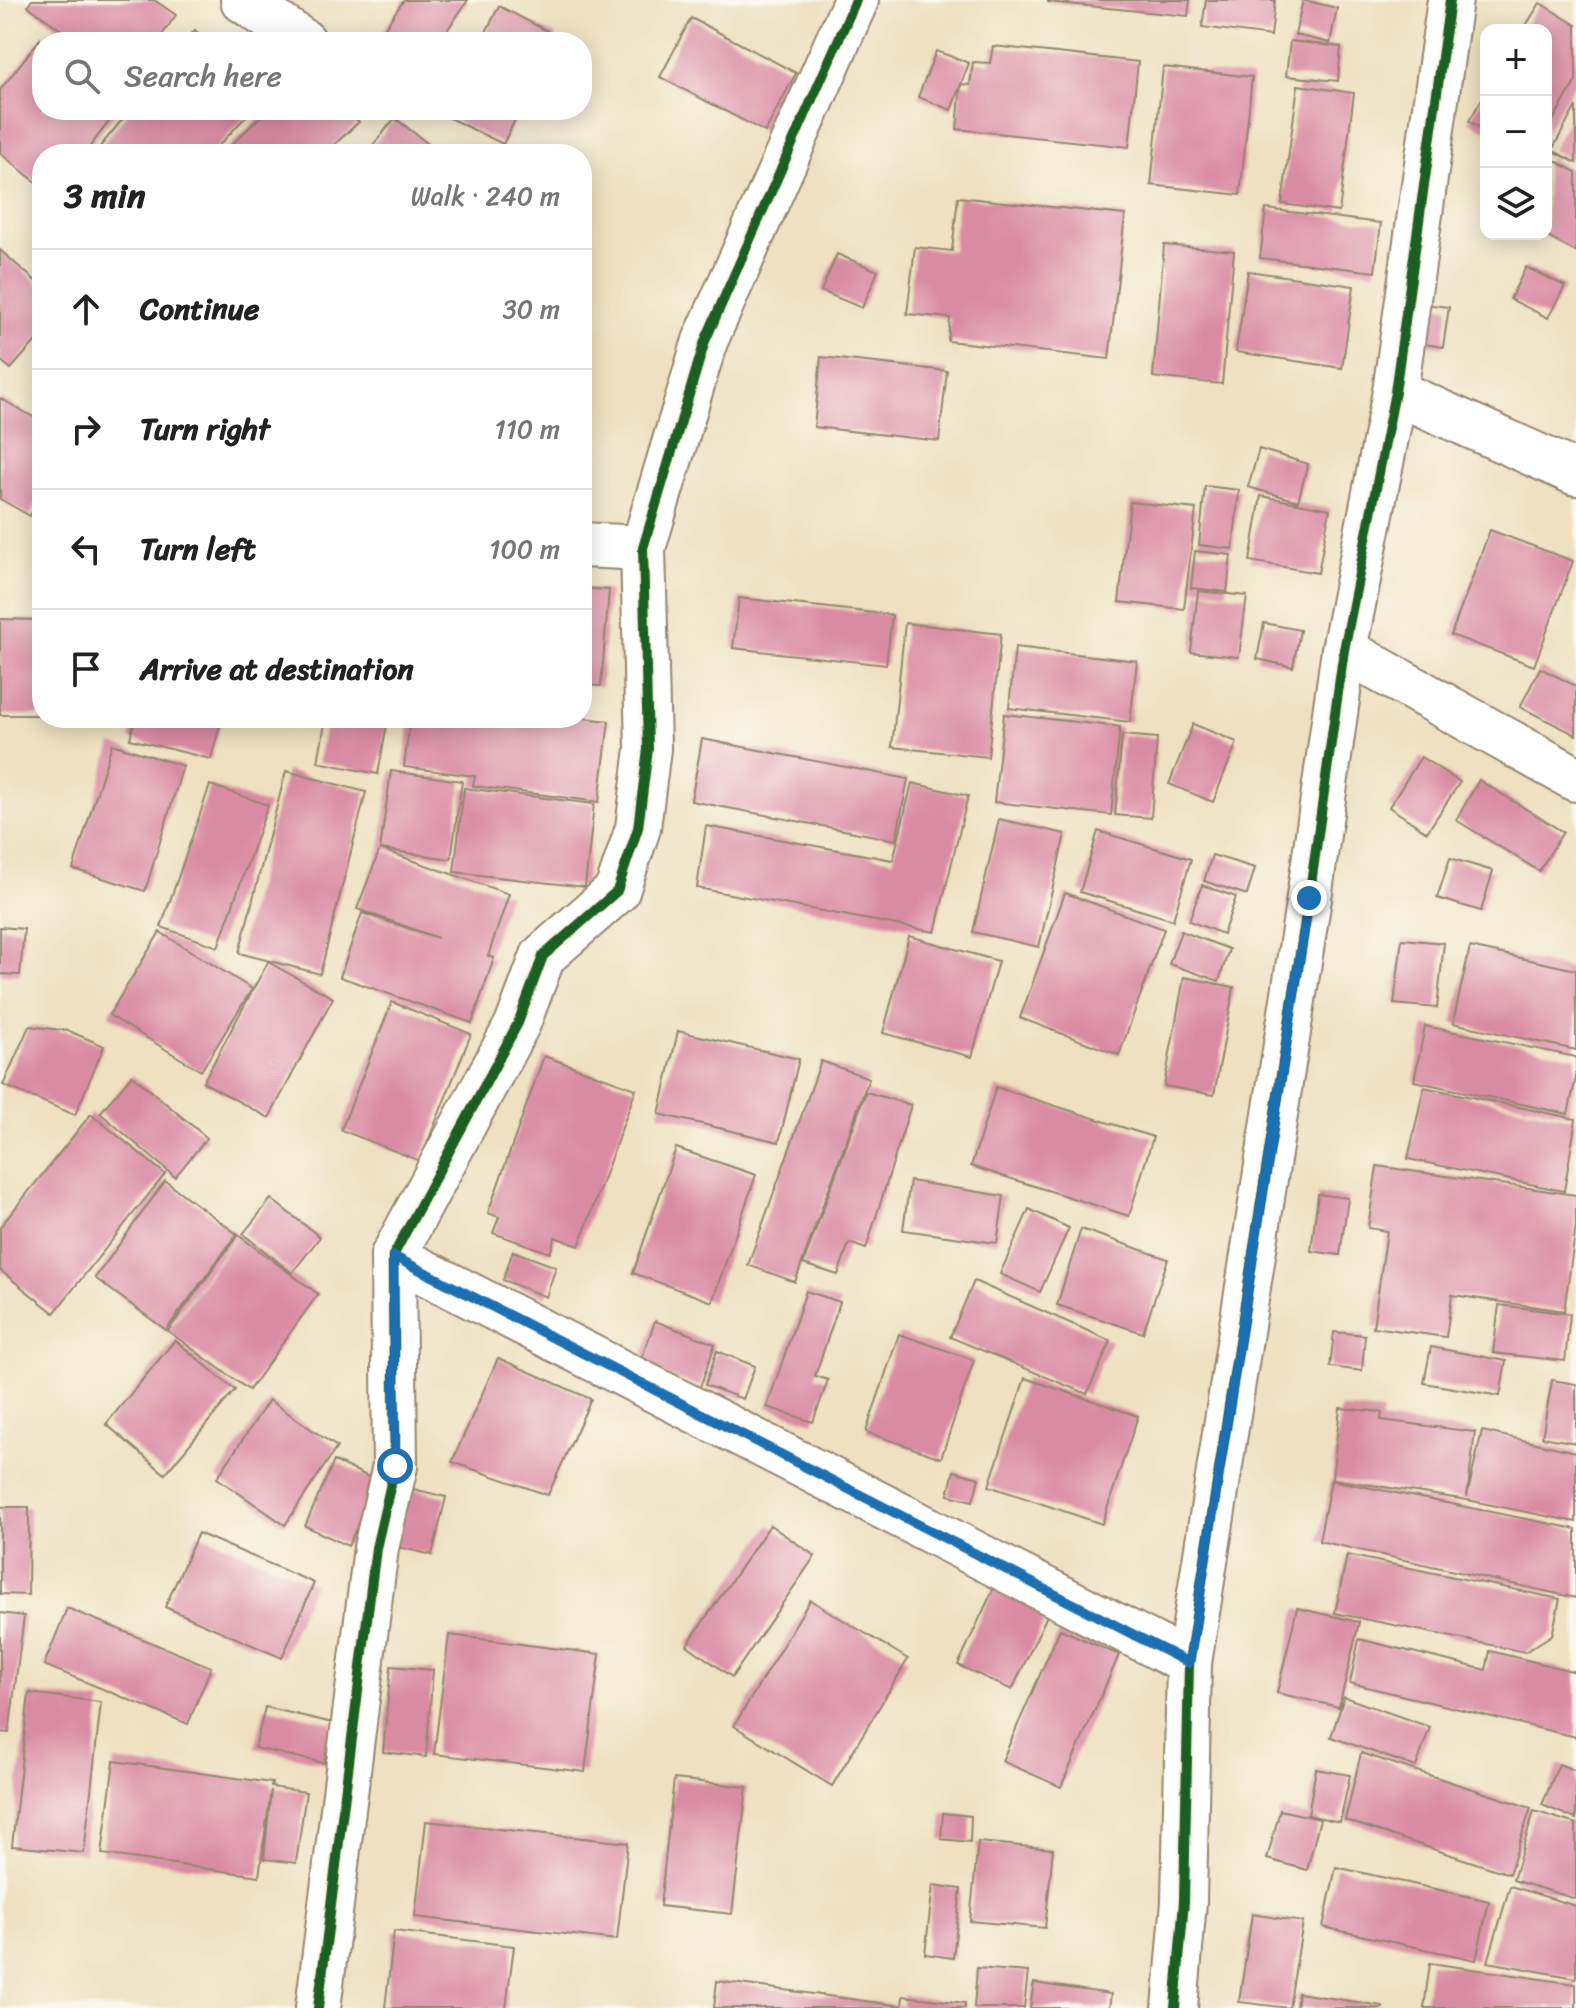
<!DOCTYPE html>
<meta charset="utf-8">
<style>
body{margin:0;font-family:Sriracha,sans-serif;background:#f2f2f2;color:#222}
.controls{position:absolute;right:24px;top:24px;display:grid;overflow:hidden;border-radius:16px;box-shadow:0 4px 20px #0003}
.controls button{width:72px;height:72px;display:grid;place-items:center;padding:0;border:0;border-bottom:2px solid #e0e0e0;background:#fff;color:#222;font:40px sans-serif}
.stop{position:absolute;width:24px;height:24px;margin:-18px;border:6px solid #1f6fb2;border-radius:50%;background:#fff}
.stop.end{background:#1f6fb2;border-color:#fff;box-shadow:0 2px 8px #0008}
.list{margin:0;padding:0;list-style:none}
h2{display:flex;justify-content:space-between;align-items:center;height:104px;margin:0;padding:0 32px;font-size:34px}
h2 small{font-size:26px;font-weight:400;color:#767676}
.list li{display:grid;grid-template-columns:52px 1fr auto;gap:24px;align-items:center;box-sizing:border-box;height:120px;padding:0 32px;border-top:2px solid #e0e0e0}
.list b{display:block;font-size:30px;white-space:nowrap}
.list em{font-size:26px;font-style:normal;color:#767676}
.icon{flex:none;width:44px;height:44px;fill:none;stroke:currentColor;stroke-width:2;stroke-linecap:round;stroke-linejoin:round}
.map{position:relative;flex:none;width:1576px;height:2008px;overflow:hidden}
.search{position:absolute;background:#fff;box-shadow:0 4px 20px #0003;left:32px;top:32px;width:560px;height:88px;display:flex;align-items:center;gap:20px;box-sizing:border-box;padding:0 28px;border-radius:32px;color:#767676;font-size:30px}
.panel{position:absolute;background:#fff;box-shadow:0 4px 20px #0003;left:32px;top:144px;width:560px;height:584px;border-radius:32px}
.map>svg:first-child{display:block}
.building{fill:#da8ba4}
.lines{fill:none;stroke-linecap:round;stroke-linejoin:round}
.minor-casing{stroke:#94856f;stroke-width:48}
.minor{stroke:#fff;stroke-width:44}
.cycleway-casing{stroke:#fbf7ec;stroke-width:15}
.cycleway{stroke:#1b5e20;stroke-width:10}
.route{stroke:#1f6fb2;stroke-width:10}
</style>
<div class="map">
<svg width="1576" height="2008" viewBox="0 0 1576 2008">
<rect width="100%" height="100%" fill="#fbf7ec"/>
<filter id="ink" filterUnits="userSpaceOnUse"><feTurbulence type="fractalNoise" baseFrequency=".0125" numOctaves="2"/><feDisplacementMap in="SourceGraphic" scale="16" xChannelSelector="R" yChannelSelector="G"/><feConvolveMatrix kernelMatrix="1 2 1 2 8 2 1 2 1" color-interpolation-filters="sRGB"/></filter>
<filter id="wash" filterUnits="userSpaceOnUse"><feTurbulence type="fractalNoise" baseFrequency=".006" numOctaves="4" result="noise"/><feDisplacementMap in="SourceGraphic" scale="32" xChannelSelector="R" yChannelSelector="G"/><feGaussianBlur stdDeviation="1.8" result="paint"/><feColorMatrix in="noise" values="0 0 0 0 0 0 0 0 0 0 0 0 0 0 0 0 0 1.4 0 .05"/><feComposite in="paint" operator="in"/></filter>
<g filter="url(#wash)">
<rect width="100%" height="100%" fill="#eee0c0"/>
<g id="blocks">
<!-- building -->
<g class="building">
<path d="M 32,0 L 154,0 L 176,15 L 157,42 L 78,42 L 28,6 Z"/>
<path d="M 404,0 L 468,0 L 439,42 L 375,42 Z"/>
<path d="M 1048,0 L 1190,0 L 1188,16 L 1048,2 Z"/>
<path d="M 1206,0 L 1275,0 L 1271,36 L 1202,27 Z"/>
<path d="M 1303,0 L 1337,8 L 1330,43 L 1295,35 Z"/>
<path d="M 1540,3 L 1576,25 L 1576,81 L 1546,132 L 1546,30 L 1523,30 Z"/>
<path d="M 499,6 L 557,36 L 553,42 L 481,42 Z"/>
<path d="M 691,18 L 796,73 L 765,132 L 660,77 Z"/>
<path d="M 195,30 L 207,42 L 185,42 Z"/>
<path d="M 40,39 L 42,110 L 118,110 L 84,154 L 42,154 L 42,187 L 0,153 L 0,90 Z"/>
<path d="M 1290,41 L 1341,47 L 1338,81 L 1286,76 Z"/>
<path d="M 993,46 L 1138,62 L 1129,147 L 957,129 L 961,84 L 970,85 L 973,62 L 990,63 Z"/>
<path d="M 936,51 L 969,63 L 951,110 L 918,97 Z"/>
<path d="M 1163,67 L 1252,77 L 1240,195 L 1151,185 Z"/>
<path d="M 1298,85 L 1354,93 L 1339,212 L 1282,204 Z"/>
<path d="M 1486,92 L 1486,131 L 1469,121 Z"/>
<path d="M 1576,106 L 1576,163 L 1552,150 Z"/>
<path d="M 130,110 L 252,110 L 211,154 L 94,154 Z"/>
<path d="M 267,110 L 348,110 L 359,122 L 324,154 L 222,154 Z"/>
<path d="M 448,110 L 520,110 L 503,144 L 445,116 Z"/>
<path d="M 395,118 L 441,154 L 366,154 Z"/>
<path d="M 1550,158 L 1576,172 L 1576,252 L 1542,234 L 1546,234 L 1546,166 Z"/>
<path d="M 958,197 L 1125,215 L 1109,359 L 948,341 L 950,318 L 907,314 L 915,247 L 952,251 Z"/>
<path d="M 1266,209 L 1381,223 L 1375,272 L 1260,258 Z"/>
<path d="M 1164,245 L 1234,251 L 1222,384 L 1153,377 Z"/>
<path d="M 0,250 L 39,284 L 42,280 L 42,334 L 11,369 L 0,360 Z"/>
<path d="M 837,254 L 878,271 L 862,308 L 821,291 Z"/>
<path d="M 1526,267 L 1565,286 L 1548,318 L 1510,299 Z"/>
<path d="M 1248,271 L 1354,286 L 1342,368 L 1236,352 Z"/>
<path d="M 1424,304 L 1449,307 L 1443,347 L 1418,343 Z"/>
<path d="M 821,357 L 947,371 L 939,441 L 814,427 Z"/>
<path d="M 0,398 L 42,422 L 42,494 L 30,516 L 0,499 Z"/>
<path d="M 1259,449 L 1308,464 L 1298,501 L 1248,487 Z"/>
<path d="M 1205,486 L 1239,490 L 1233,549 L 1199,545 Z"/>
<path d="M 1261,496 L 1330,509 L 1318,573 L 1250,561 Z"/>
<path d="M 1130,502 L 1196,509 L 1184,609 L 1119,602 Z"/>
<path d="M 1490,530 L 1573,561 L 1534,666 L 1451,635 Z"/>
<path d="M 1195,551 L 1231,555 L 1227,592 L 1191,588 Z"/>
<path d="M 582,588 L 609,590 L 601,686 L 582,685 Z"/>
<path d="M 1198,591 L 1247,596 L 1239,657 L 1191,652 Z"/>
<path d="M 739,598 L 892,615 L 886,665 L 733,648 Z"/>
<path d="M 0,619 L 42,620 L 42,715 L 0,715 Z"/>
<path d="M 905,623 L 1001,634 L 988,757 L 892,747 Z"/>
<path d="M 1264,623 L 1300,630 L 1293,667 L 1257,659 Z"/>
<path d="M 1015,647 L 1137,661 L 1130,722 L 1009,708 Z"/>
<path d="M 1540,668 L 1576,686 L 1576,735 L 1520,707 Z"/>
<path d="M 1004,714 L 1120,727 L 1111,815 L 994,802 Z"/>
<path d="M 135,718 L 222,718 L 211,759 L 130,739 Z"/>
<path d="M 326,718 L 388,718 L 378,774 L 318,762 Z"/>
<path d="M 410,718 L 582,718 L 609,721 L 599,802 L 473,786 L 475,776 L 404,767 Z"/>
<path d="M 1193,724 L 1237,742 L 1213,802 L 1169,784 Z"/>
<path d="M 1122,735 L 1157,738 L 1151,818 L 1115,815 Z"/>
<path d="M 702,739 L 908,779 L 896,840 L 691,801 Z"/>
<path d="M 112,744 L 183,766 L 145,891 L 73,869 Z"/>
<path d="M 1421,757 L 1460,782 L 1427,832 L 1389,807 Z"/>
<path d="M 286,771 L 366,792 L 320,974 L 239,953 Z"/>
<path d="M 391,771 L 462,781 L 451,859 L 380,849 Z"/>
<path d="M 1479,780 L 1563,832 L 1539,871 L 1456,820 Z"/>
<path d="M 912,783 L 968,796 L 935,932 L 697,888 L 706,826 L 893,860 Z"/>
<path d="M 210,785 L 268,805 L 218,947 L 161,927 Z"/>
<path d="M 464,788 L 594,804 L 585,887 L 454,872 Z"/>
<path d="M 999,819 L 1065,834 L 1039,947 L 973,932 Z"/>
<path d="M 1098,831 L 1191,859 L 1173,920 L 1080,892 Z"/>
<path d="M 380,849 L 509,894 L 488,956 L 494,958 L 472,1023 L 340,977 L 362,913 L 438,938 L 357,909 Z"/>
<path d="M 1212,855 L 1255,868 L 1247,895 L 1204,881 Z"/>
<path d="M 1450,858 L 1493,871 L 1481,911 L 1437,898 Z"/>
<path d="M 1202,885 L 1236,897 L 1223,934 L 1189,921 Z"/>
<path d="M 1065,893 L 1164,929 L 1119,1055 L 1020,1018 Z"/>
<path d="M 0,927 L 24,929 L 20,975 L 0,974 Z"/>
<path d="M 1181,931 L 1229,949 L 1219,981 L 1169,964 Z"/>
<path d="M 160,932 L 252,989 L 201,1071 L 109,1015 Z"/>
<path d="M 909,936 L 998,961 L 972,1057 L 883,1033 Z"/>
<path d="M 1402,939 L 1444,943 L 1437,1008 L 1394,1004 Z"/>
<path d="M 1470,947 L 1576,970 L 1576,1050 L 1453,1023 Z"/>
<path d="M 268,962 L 333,998 L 269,1118 L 203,1082 Z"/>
<path d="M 1184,977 L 1234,987 L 1214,1095 L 1164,1086 Z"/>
<path d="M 392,1002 L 471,1034 L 420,1161 L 341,1130 Z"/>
<path d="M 29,1026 L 69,1031 L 104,1046 L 75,1115 L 3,1085 Z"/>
<path d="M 1425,1026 L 1576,1057 L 1576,1078 L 1568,1114 L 1414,1081 Z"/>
<path d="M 678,1031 L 799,1059 L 779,1142 L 659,1114 Z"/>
<path d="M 544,1056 L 636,1089 L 579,1246 L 555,1237 L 550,1253 L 493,1233 L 499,1217 L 488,1213 Z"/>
<path d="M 821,1061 L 869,1078 L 795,1282 L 748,1265 Z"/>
<path d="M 132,1075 L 207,1138 L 175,1177 L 100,1113 Z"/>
<path d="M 996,1087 L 1153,1137 L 1129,1216 L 971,1166 Z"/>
<path d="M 1424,1087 L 1576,1119 L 1564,1191 L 1408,1159 Z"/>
<path d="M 866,1092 L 911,1105 L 866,1249 L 849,1243 L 838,1275 L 803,1264 Z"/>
<path d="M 91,1114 L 165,1174 L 54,1313 L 0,1270 L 0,1227 Z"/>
<path d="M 676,1148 L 756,1175 L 712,1302 L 633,1273 Z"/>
<path d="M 1377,1166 L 1576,1195 L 1576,1226 L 1564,1311 L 1452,1295 L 1446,1337 L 1373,1327 L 1387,1231 L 1368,1228 Z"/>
<path d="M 165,1181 L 237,1234 L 166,1330 L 95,1278 Z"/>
<path d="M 910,1181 L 1004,1196 L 997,1243 L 903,1230 Z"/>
<path d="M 1318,1194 L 1348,1198 L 1340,1255 L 1311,1251 Z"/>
<path d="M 271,1199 L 320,1237 L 292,1273 L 243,1234 Z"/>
<path d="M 1029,1209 L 1069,1228 L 1040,1292 L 1000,1274 Z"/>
<path d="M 1081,1229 L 1168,1259 L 1143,1333 L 1057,1305 Z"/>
<path d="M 238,1235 L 318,1294 L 249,1390 L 168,1331 Z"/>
<path d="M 513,1251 L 556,1267 L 546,1297 L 503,1280 Z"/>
<path d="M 974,1281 L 1111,1341 L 1087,1394 L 950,1337 Z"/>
<path d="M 806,1291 L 840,1302 L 815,1376 L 828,1380 L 813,1422 L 767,1407 Z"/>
<path d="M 1499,1305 L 1570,1314 L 1565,1361 L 1493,1353 Z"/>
<path d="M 655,1321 L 715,1344 L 700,1387 L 639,1366 Z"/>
<path d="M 1334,1332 L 1365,1335 L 1362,1371 L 1330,1367 Z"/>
<path d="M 899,1334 L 974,1360 L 941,1458 L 866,1432 Z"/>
<path d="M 175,1340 L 235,1390 L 165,1474 L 106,1424 Z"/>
<path d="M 1431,1347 L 1506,1361 L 1500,1396 L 1424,1383 Z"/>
<path d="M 717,1351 L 755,1366 L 743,1399 L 705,1385 Z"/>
<path d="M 498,1358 L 591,1399 L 548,1495 L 452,1462 Z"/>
<path d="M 1025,1378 L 1138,1416 L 1102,1524 L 989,1486 Z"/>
<path d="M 1552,1380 L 1576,1384 L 1576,1443 L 1542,1437 Z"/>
<path d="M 269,1400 L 337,1447 L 285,1525 L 217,1478 Z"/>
<path d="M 1340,1408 L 1382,1412 L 1381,1420 L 1475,1432 L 1467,1497 L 1482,1431 L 1576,1452 L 1576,1522 L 1467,1500 L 1332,1479 Z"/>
<path d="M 334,1461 L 378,1481 L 348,1546 L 305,1526 Z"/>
<path d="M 954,1471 L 979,1478 L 973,1501 L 948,1495 Z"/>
<path d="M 1331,1480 L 1576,1529 L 1576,1598 L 1319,1541 Z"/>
<path d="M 409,1488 L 446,1497 L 432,1555 L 394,1546 Z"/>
<path d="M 0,1507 L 29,1507 L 28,1595 L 0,1594 Z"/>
<path d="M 770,1525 L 815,1556 L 732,1677 L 687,1645 Z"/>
<path d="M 198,1533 L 314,1583 L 282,1658 L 165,1607 Z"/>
<path d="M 1347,1555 L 1560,1599 L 1552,1635 L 1525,1652 L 1335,1613 Z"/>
<path d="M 996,1583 L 1050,1609 L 1012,1690 L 958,1665 Z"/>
<path d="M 810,1600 L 908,1659 L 832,1786 L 734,1726 Z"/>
<path d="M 67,1608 L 211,1667 L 188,1724 L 44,1665 Z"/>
<path d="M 1297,1608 L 1359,1622 L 1339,1707 L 1277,1693 Z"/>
<path d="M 0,1613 L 24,1616 L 9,1733 L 0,1732 Z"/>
<path d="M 1060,1629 L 1119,1655 L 1061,1787 L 1002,1761 Z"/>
<path d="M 449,1635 L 600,1654 L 585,1772 L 434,1754 Z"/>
<path d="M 1359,1639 L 1486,1670 L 1490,1651 L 1576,1672 L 1576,1737 L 1350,1683 Z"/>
<path d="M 391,1666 L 433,1670 L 426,1757 L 383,1752 Z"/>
<path d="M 29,1693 L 101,1702 L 84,1853 L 12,1846 Z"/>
<path d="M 1344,1697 L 1430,1727 L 1416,1767 L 1331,1737 Z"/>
<path d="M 265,1707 L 333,1723 L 324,1763 L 255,1748 Z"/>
<path d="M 1361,1753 L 1531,1808 L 1509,1874 L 1345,1820 Z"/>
<path d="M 114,1761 L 272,1783 L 271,1787 L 306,1792 L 296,1863 L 264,1859 L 271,1790 L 259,1876 L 102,1854 Z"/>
<path d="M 1559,1764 L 1576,1771 L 1576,1819 L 1542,1805 Z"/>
<path d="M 1316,1769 L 1350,1775 L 1340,1822 L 1308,1815 Z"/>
<path d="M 674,1779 L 747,1787 L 732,1914 L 660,1906 Z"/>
<path d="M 1280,1810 L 1320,1819 L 1307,1870 L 1267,1859 Z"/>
<path d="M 1534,1811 L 1576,1824 L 1576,1899 L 1513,1880 Z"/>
<path d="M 943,1813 L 971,1816 L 970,1842 L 941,1839 Z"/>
<path d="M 426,1821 L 628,1843 L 617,1940 L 415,1917 Z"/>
<path d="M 978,1842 L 1053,1849 L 1045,1928 L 970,1921 Z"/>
<path d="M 1336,1867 L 1489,1901 L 1476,1960 L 1323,1927 Z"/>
<path d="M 933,1885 L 961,1889 L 953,1958 L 925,1954 Z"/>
<path d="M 1510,1886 L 1576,1906 L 1576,1978 L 1488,1962 Z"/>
<path d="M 1252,1914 L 1303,1922 L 1289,2008 L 1239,2002 Z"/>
<path d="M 394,1931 L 514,1946 L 506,2008 L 385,2008 Z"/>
<path d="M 1430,1963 L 1576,1984 L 1576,2008 L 1424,2008 Z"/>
<path d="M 977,1968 L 1028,1972 L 1024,2008 L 974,2008 Z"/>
<path d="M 717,1981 L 902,2006 L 903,1996 L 965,2003 L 965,2008 L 714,2008 Z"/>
<path d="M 1034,1983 L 1111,1994 L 1109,2008 L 1030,2008 Z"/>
<path d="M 1298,1993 L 1383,2006 L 1383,2008 L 1296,2008 Z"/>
</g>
</g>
</g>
<g filter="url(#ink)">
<use href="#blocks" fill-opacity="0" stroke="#94856f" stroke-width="2"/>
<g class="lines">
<!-- minor casing -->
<g class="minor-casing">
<g id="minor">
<path d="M 243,0 L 304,42"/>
<path d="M 1395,392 L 1576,473"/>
<path d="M 582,545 L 643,548"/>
<path d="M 1344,650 L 1576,779"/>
<path d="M 393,1256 L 1189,1663"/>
<path d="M 318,2008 L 376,1548 L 395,1466 L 393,1256 L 518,1023 L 543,956 L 617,891 L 638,828 L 648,749 L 643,548 L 705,341 L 856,0"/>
<path d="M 1175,2008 L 1184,1901 L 1189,1663 L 1309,898 L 1344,650 L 1395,392 L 1450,0"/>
</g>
</g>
<!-- minor -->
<use href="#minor" class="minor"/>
<!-- cycleway casing -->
<g class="cycleway-casing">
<g id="cycleway">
<path d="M 318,2008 L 376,1548 L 395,1466 L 393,1256 L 518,1023 L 543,956 L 617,891 L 638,828 L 648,749 L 643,548 L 705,341 L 856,0"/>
<path d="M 1175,2008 L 1184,1901 L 1189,1663 L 1309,898 L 1344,650 L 1395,392 L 1450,0"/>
</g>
</g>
<!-- cycleway -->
<use href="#cycleway" class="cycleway"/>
</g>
</g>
<g class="lines" filter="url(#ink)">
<!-- route -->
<path class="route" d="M 395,1466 L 393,1256 L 1189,1663 L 1309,898"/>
</g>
</svg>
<div class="controls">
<button>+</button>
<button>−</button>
<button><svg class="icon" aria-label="layers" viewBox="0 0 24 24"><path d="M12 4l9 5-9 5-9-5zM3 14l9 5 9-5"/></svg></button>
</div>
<div class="stop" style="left:395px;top:1466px"></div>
<div class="stop end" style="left:1309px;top:898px"></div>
<div class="search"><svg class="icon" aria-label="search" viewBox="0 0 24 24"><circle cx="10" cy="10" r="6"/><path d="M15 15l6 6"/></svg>Search here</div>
<section class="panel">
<h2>3 min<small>Walk · 240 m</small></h2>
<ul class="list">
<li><svg class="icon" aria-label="ahead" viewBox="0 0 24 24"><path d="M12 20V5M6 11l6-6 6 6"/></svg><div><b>Continue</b></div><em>30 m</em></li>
<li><svg class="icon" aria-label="right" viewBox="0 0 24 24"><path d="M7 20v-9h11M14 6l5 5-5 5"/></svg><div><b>Turn right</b></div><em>110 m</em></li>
<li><svg class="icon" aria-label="left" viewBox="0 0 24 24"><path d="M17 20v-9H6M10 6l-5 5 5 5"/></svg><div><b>Turn left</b></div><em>100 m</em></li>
<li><svg class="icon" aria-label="arrive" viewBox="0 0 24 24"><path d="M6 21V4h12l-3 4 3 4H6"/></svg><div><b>Arrive at destination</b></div></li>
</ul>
</section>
</div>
